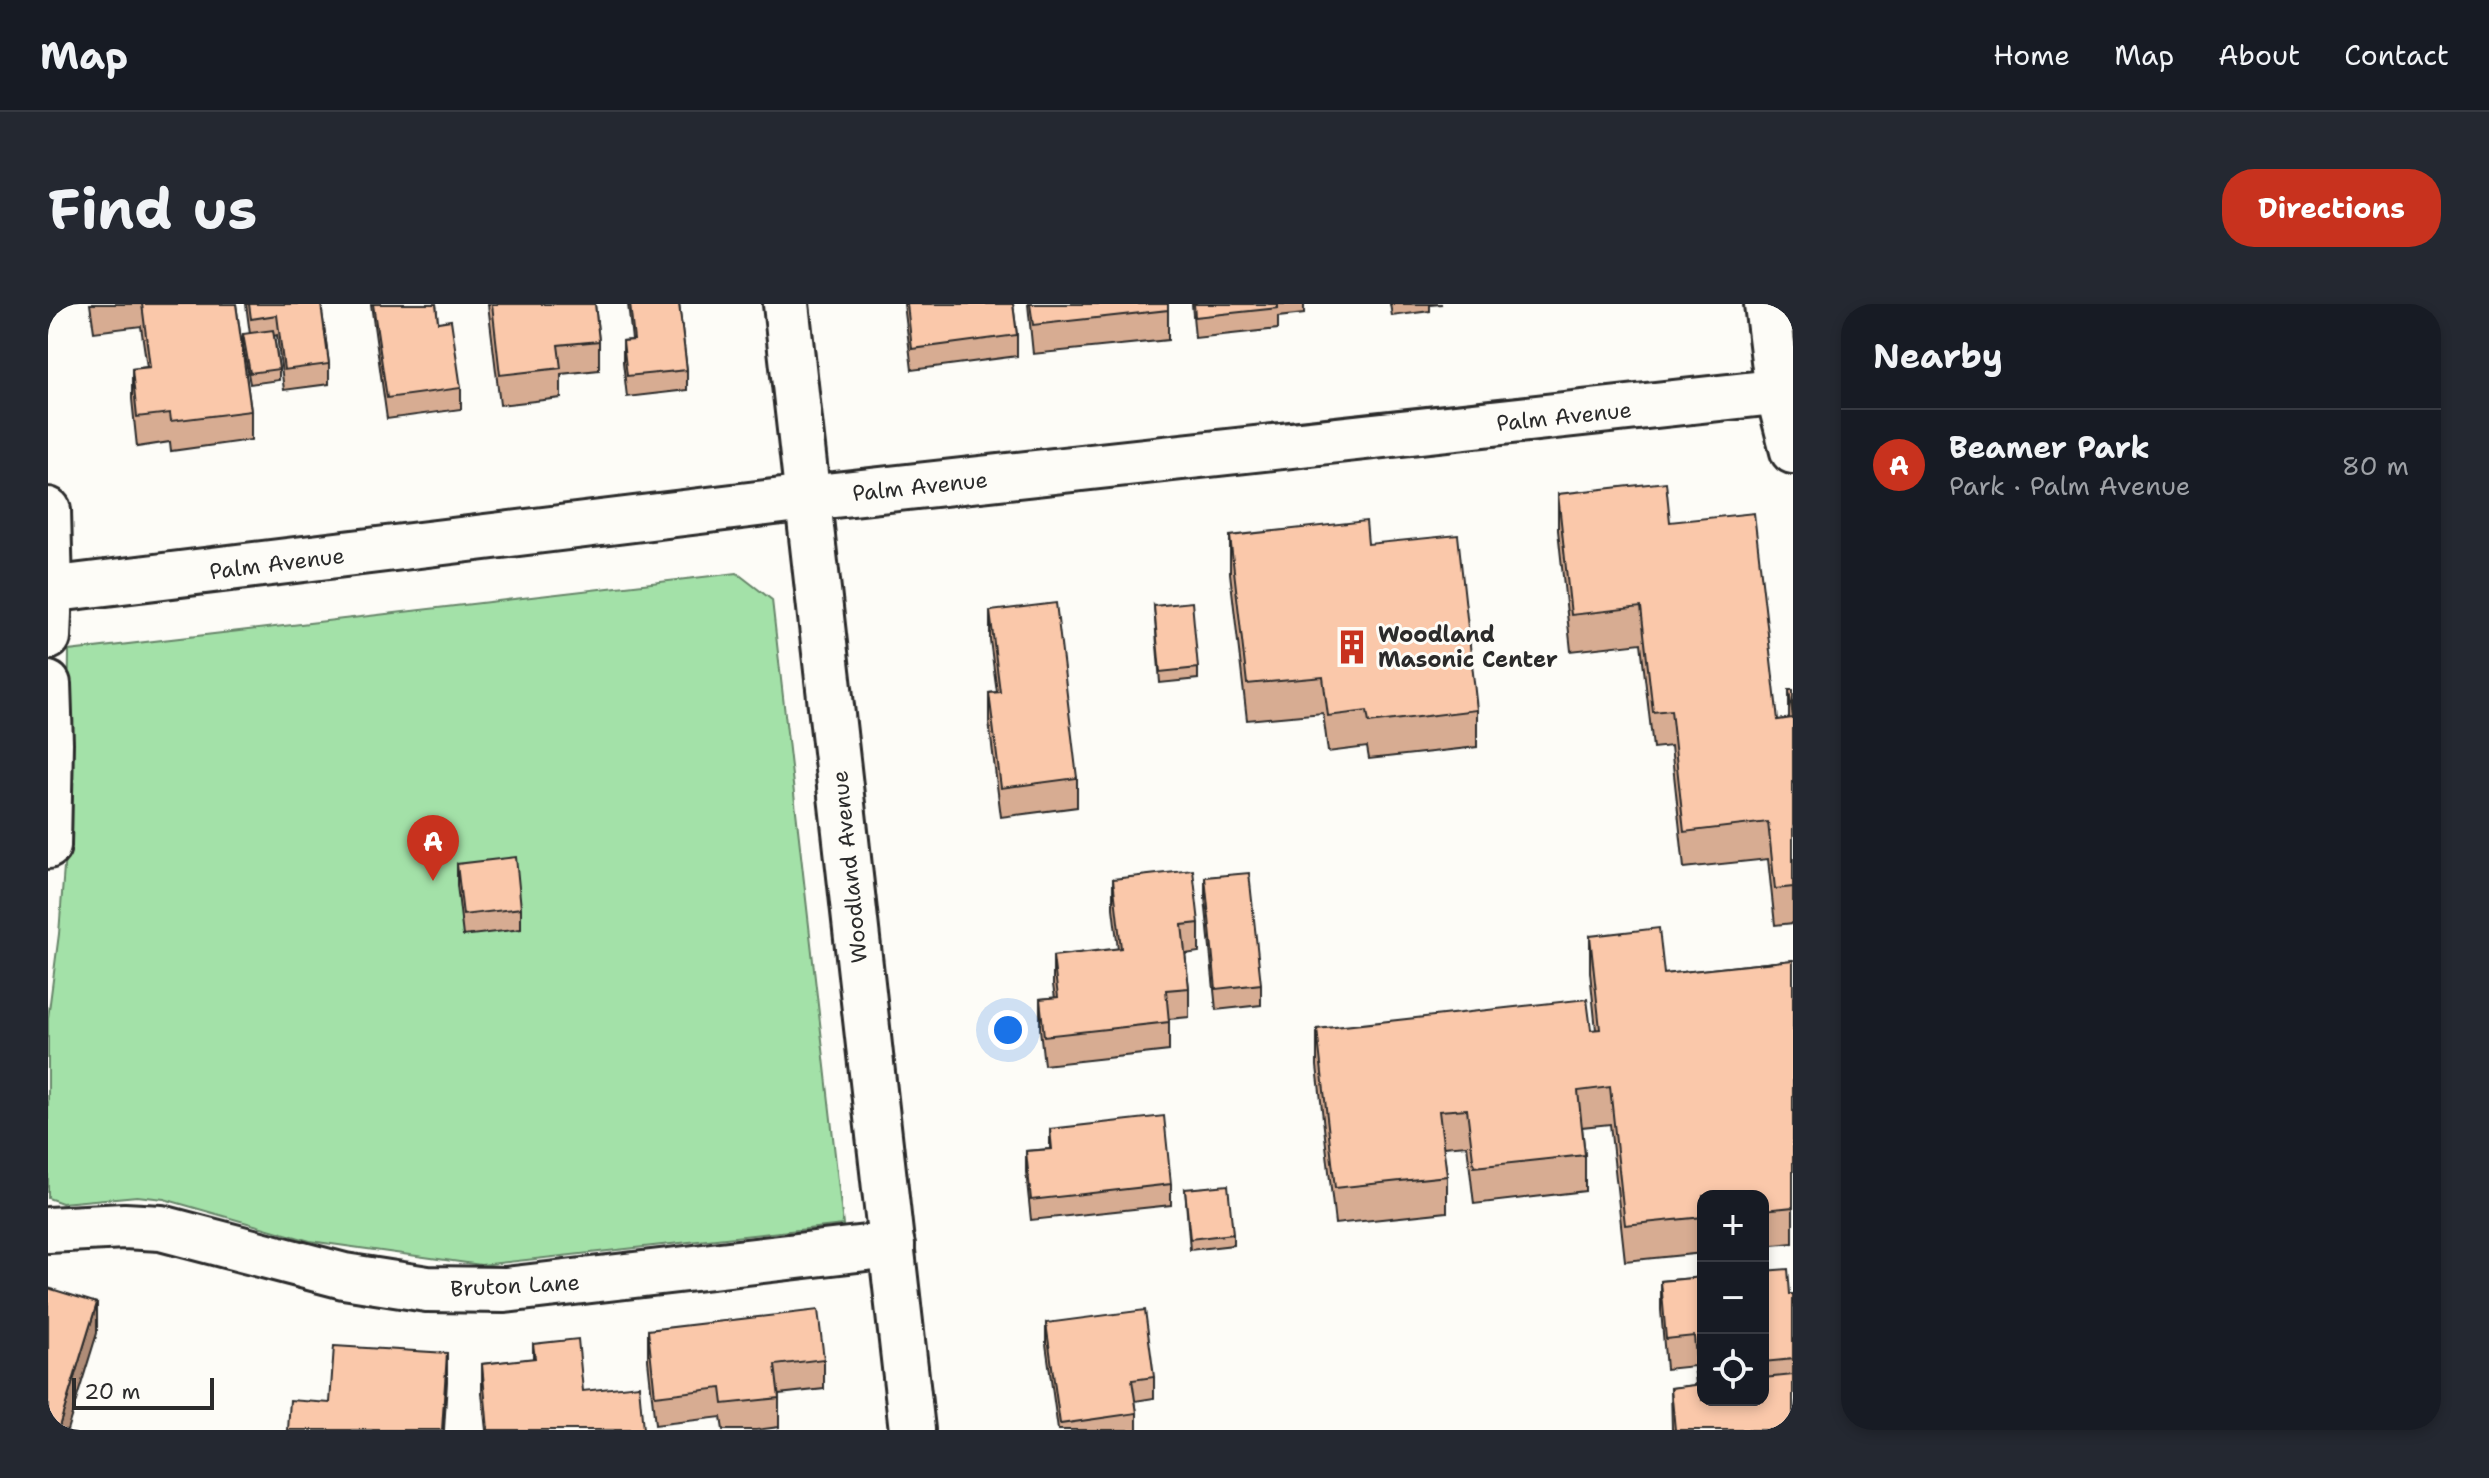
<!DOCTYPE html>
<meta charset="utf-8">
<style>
body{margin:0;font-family:"Shantell Sans",sans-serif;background:#242831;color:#f1f3f6}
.controls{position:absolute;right:24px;bottom:24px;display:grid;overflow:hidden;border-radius:16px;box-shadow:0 4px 12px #0003}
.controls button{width:72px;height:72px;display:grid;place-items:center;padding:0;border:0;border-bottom:2px solid #363941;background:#171b24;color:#f1f3f6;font:40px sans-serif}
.scale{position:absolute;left:24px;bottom:20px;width:142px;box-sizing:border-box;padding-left:8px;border:4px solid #2b2b2b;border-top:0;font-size:22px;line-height:28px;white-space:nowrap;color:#2b2b2b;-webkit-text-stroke:6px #fdfcf7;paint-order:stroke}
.you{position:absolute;left:960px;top:726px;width:28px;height:28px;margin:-20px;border:6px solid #fff;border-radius:50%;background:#1a73e8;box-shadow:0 0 0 12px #1a73e833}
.badge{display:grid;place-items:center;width:52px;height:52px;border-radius:50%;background:#c8321e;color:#fff;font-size:26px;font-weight:700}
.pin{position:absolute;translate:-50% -66px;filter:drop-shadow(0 2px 4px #0008)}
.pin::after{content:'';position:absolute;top:42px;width:28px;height:24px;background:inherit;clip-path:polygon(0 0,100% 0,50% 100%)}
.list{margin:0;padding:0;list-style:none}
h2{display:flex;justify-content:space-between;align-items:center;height:104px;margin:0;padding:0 32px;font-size:34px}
h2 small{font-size:26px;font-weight:400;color:#9ea1a6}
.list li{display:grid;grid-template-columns:52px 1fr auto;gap:24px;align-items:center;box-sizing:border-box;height:112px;padding:0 32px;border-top:2px solid #363941}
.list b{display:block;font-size:30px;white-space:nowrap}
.list p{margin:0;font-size:26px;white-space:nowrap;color:#9ea1a6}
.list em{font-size:26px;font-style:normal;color:#9ea1a6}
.icon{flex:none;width:44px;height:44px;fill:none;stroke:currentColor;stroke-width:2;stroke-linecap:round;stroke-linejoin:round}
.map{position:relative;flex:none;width:1745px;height:1126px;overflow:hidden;border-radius:32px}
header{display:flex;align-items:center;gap:48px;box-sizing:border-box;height:112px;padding:0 40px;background:#171b24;border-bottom:2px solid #363941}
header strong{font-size:38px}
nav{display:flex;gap:44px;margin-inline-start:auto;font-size:28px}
.intro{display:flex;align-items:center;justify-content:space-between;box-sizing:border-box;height:192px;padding:0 48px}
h1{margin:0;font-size:56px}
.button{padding:20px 36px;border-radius:32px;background:#c8321e;color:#fff;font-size:28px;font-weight:700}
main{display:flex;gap:48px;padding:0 48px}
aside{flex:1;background:#171b24;border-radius:32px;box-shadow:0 4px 12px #0003}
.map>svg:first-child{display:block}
.green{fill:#a3e1a8;stroke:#67866a;stroke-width:2}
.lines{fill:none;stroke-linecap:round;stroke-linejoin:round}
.minor-casing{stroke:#2b2b2b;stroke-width:50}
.minor{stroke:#fdfcf7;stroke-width:44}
.wall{fill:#d7ac92;stroke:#2b2b2b;stroke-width:2}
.shaded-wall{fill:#af8c77;stroke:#2b2b2b;stroke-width:2}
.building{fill:#fac8aa;stroke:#2b2b2b;stroke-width:2}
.labels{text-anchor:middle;stroke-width:6;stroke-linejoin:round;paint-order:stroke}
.street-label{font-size:22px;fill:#2b2b2b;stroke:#fdfcf7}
.poi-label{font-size:22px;font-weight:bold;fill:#2b2b2b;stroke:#fdfcf7;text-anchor:start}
</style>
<header>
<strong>Map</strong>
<nav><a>Home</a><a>Map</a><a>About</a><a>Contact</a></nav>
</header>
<div class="intro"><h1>Find us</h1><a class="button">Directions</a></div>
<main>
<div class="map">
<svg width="1745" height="1126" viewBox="0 0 1745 1126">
<rect width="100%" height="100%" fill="#fdfcf7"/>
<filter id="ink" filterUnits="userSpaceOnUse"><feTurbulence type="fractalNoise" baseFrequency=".0125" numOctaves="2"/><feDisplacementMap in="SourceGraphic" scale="16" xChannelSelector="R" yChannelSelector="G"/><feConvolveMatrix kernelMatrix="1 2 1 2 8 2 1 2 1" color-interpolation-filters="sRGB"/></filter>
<g filter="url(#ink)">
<!-- green -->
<path class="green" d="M 689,269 L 724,296 L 795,921 L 433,961 L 262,937 L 116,895 L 89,892 L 14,899 L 0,894 L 0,714 L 11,630 L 19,523 L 21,347 Z"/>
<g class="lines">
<!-- minor casing -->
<g class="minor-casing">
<g id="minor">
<path d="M 738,0 L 864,1126"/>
<path d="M 1719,0 L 1730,88 L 1745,147"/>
<path d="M 0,206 L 2,286 L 0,333"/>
<path d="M 0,286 L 759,194 L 1745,86"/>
<path d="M 0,380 L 2,439 L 0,542"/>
<path d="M 0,926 L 76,922 L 113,924 L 296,972 L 379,985 L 457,986 L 844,941"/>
</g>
</g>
<!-- minor -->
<use href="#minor" class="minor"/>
</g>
<!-- wall -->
<g class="wall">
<path d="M 42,0 L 188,0 L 203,107 L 203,136 L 123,147 L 122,138 L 89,143 L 84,95 L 84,65 L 99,63 L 93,22 L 46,28 Z"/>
<path d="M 198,0 L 273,0 L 281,60 L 281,80 L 236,86 L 229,31 L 226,32 L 231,65 L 231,76 L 202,80 L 195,41 L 195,30 L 202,30 Z"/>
<path d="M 323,0 L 388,0 L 390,18 L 413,84 L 413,105 L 339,115 Z"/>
<path d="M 440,0 L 547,0 L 551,37 L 551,66 L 513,70 L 513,94 L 452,101 Z"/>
<path d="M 580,0 L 631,0 L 639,66 L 639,86 L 579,93 L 575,58 L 575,37 L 584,36 Z"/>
<path d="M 856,0 L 965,0 L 969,31 L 969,52 L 864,66 Z"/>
<path d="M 980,0 L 1120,0 L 1120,36 L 985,50 Z"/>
<path d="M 1144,0 L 1256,0 L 1256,10 L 1230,13 L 1230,25 L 1147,34 Z"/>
<path d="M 1342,0 L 1394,0 L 1382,1 L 1382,7 L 1344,12 Z"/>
<path d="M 1510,190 L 1622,218 L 1730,416 L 1741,415 L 1741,386 L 1745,386 L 1745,619 L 1727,621 L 1720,555 L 1636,564 L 1623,442 L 1605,444 L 1593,339 L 1523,347 L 1510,226 Z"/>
<path d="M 1182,232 L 1320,240 L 1429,406 L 1429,443 L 1321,455 L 1319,443 L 1280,448 L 1275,409 L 1199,416 L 1182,269 Z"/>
<path d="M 1106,302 L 1150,364 L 1150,375 L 1112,379 Z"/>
<path d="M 942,307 L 1029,474 L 1029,503 L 953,513 L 941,418 L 941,389 L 949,388 L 942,336 Z"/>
<path d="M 409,560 L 473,604 L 473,625 L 415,632 L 409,581 Z"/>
<path d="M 1157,573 L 1213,680 L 1213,701 L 1168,706 L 1157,594 Z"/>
<path d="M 1065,575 L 1151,619 L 1151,648 L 1137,650 L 1141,684 L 1141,713 L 1121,715 L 1121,747 L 996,761 L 992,725 L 992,695 L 1007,694 L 1005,681 L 1005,652 L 1070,645 L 1065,604 Z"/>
<path d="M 1542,632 L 1616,670 L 1745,656 L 1745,939 L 1715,942 L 1715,892 L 1655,892 L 1655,949 L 1577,957 L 1562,820 L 1534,823 L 1537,851 L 1537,887 L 1426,900 L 1419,841 L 1395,843 L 1399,872 L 1399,908 L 1287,920 L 1269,762 L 1269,725 L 1548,726 L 1542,668 Z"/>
<path d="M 1002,825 L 1123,880 L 1123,901 L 983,916 L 978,868 L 978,847 L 1002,845 Z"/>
<path d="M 1137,885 L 1185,930 L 1185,941 L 1142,946 Z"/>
<path d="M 1715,967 L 1742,990 L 1745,990 L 1745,1126 L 1624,1126 L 1623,1084 L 1648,1081 L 1646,1062 L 1618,1065 L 1613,1006 L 1613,977 L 1655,973 L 1655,1096 L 1715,1096 Z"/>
<path d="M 998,1019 L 1106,1073 L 1106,1094 L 1087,1097 L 1089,1109 L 1089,1126 L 1010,1126 L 998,1040 Z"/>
<path d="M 600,1026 L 776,1055 L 776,1085 L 731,1090 L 731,1123 L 708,1126 L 675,1126 L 673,1113 L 607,1121 L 600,1056 Z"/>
<path d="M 485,1040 L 535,1087 L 595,1126 L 438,1126 L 434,1089 L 434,1060 L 485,1055 Z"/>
</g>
<!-- shaded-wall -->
<g class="shaded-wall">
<path d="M 49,999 L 49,1029 L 19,1126 L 10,1126 Z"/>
<path d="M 399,1049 L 399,1078 L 396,1126 L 394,1126 Z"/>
</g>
<!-- building -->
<g class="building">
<path d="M 94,0 L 188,0 L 203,107 L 123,117 L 122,109 L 89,113 L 84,65 L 102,63 Z"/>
<path d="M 201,0 L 273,0 L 281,60 L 236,66 L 229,11 L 203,15 Z"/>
<path d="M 325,0 L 388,0 L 390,18 L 403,16 L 413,84 L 339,94 Z"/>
<path d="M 444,0 L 547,0 L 551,37 L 510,41 L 513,64 L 452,71 Z"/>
<path d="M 582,0 L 631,0 L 639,66 L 579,72 L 575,37 L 586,36 Z"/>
<path d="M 859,0 L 965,0 L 969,31 L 864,45 Z"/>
<path d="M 982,0 L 1120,0 L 1120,6 L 985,21 Z"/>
<path d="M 1146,0 L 1230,0 L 1230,4 L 1147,13 Z"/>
<path d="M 225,26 L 231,65 L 202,69 L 195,30 Z"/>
<path d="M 1618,178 L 1622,218 L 1706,209 L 1730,416 L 1745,414 L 1741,386 L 1745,386 L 1745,583 L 1727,585 L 1720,518 L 1636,528 L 1623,406 L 1605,408 L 1593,303 L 1523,311 L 1510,190 Z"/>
<path d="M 1318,217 L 1320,240 L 1410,231 L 1429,406 L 1321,419 L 1319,407 L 1280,412 L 1275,373 L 1199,380 L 1182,232 Z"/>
<path d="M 1144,298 L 1150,364 L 1112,368 L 1106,302 Z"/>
<path d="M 1008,299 L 1029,474 L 953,484 L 941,389 L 952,388 L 942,307 Z"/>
<path d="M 468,553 L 473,604 L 415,611 L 409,560 Z"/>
<path d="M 1145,566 L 1151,619 L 1134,621 L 1141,684 L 1118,686 L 1121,718 L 996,732 L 992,695 L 1010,693 L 1005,652 L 1073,644 L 1065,575 Z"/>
<path d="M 1201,569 L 1213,680 L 1168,685 L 1157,573 Z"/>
<path d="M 1611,624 L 1616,670 L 1745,656 L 1745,903 L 1715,906 L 1715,892 L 1655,892 L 1655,913 L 1577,921 L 1562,783 L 1530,787 L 1537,851 L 1426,863 L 1419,805 L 1391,807 L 1399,872 L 1287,884 L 1269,725 L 1539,695 L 1543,726 L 1552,725 L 1542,632 Z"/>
<path d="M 1116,812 L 1123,880 L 983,896 L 978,847 L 1004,845 L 1002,825 Z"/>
<path d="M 1180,881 L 1185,930 L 1142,935 L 1137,885 Z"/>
<path d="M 1740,965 L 1742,990 L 1745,990 L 1745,1055 L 1715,1058 L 1715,967 Z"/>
<path d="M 1655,973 L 1655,1064 L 1649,1065 L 1646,1032 L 1618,1035 L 1613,977 Z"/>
<path d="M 0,984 L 49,999 L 10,1126 L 0,1125 Z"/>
<path d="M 770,1006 L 776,1055 L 727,1061 L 731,1094 L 675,1100 L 673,1084 L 607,1092 L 600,1026 Z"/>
<path d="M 1097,1006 L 1106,1073 L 1084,1076 L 1089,1109 L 1012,1120 L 998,1019 Z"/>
<path d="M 530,1035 L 535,1087 L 591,1081 L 595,1126 L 440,1126 L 434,1060 L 487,1054 L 485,1040 Z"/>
<path d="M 286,1042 L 399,1049 L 394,1126 L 240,1126 L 242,1096 L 282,1099 Z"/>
<path d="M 1745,1071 L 1745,1126 L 1627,1126 L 1623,1084 L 1655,1080 L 1655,1096 L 1715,1096 L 1715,1074 Z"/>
</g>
</g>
<!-- icons -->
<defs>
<g id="building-bare" transform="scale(2.76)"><path d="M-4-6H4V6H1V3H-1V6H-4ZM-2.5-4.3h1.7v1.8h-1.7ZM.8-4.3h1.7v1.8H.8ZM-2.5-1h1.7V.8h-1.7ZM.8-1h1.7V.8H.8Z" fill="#c8321e" stroke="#fdfcf7" stroke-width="2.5" paint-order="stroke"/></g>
</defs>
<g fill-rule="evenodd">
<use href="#building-bare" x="1304" y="343"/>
</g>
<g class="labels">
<!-- street labels -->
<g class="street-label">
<text transform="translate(1516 112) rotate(-6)" y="8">Palm Avenue</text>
<text transform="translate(872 182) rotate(-6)" y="8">Palm Avenue</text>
<text transform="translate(229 259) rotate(-7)" y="8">Palm Avenue</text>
<text transform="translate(801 563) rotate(-96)" y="8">Woodland Avenue</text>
<text transform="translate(467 981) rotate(-3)" y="8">Bruton Lane</text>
</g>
<!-- poi labels -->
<g class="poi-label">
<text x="1330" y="338">Woodland<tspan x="1330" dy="25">Masonic Center</tspan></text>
</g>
</g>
</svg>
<div class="controls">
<button>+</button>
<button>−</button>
<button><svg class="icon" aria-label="locate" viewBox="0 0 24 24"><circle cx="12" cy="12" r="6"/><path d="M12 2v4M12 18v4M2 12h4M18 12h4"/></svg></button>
</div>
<div class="scale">20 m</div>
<div class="you"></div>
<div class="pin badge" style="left:385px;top:577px">A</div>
</div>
<aside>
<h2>Nearby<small></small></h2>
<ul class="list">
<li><span class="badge">A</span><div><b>Beamer Park</b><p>Park · Palm Avenue</p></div><em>80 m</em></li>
</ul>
</aside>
</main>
